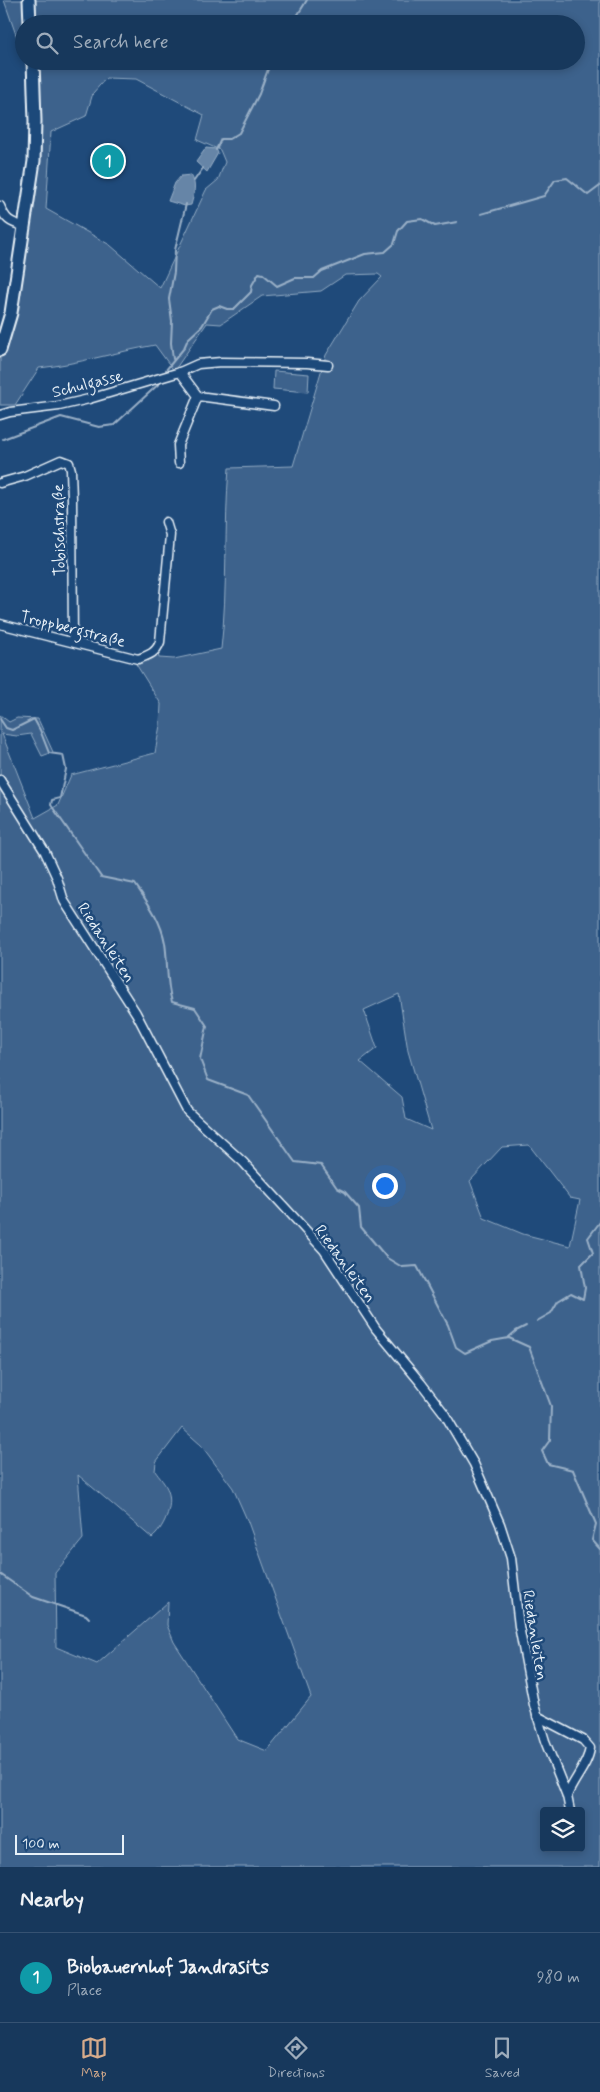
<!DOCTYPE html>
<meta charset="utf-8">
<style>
body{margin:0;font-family:Mynerve,sans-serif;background:#203f62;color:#f1f3f6}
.controls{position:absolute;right:15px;bottom:15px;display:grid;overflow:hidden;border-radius:5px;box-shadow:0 2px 8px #0003}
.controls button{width:45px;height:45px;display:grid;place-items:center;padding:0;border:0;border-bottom:1px solid #365272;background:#17385c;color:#f1f3f6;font:25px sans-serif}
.scale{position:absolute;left:15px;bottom:12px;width:109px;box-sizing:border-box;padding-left:5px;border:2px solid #e8f1f8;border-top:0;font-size:14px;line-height:18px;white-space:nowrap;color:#e8f1f8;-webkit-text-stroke:4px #1f4a7a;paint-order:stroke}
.you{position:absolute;left:384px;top:1185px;width:18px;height:18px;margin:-12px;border:4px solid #fff;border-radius:50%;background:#1a73e8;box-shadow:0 0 0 8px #1a73e833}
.badge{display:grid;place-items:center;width:32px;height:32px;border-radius:50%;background:#d6ab8b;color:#fff;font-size:16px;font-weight:700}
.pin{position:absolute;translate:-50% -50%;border:2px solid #fff;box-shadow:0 1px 5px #0006}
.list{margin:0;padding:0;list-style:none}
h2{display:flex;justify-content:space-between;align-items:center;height:65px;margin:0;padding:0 20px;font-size:21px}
h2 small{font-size:16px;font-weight:400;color:#9eacbb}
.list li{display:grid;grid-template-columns:32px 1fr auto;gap:15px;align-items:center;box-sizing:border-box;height:90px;padding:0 20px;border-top:1px solid #365272}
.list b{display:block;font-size:19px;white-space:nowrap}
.list p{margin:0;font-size:16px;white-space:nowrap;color:#9eacbb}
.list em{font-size:16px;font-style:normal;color:#9eacbb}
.icon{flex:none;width:28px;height:28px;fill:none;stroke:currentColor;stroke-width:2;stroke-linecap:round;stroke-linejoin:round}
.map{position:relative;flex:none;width:600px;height:1867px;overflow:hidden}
.search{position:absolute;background:#17385c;box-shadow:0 2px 8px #0003;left:15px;right:15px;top:15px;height:55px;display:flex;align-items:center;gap:12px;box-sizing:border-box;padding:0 18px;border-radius:28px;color:#9eacbb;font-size:19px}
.sheet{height:155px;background:#17385c}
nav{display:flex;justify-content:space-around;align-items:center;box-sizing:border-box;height:70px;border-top:1px solid #365272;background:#17385c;font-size:14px;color:#9eacbb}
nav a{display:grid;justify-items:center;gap:2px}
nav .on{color:#d6ab8b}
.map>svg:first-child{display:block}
.green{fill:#3c628c;stroke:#92aac2;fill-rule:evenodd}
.water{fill:#6685a7;stroke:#9ab0c7}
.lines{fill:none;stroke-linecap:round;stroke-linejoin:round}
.stream{stroke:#9ab0c7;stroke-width:2}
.street-casing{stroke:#e8f1f8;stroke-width:11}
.secondary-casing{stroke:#e8f1f8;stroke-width:15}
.street{stroke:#1f4a7a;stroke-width:8}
.secondary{stroke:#1f4a7a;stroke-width:11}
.labels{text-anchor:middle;stroke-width:5;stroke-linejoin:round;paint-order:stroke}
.street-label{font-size:16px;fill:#e8f1f8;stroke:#1f4a7a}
</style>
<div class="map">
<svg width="600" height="1867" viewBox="0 0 600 1867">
<rect width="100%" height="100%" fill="#1f4a7a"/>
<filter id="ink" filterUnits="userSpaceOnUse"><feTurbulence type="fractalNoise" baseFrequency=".02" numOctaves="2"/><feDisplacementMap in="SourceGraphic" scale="10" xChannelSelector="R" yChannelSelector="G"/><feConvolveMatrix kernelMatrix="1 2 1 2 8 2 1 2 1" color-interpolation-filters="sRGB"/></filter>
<g filter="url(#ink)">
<!-- green -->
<g class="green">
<path d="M 4,0 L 600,0 L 600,1867 L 0,1867 L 0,715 L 9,722 L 17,718 L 38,719 L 53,752 L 42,756 L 31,734 L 17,736 L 2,734 L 35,818 L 58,805 L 71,775 L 155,753 L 160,725 L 161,704 L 136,664 L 158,654 L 159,658 L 174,659 L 221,649 C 228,589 224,528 229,468 L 293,466 L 326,355 L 359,301 L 382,277 L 378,274 L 345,275 L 321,291 L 262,296 L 221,324 L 207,323 L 174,371 L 155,345 C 116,352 78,364 39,368 L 15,405 L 0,405 L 0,341 L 30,159 L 29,73 L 25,61 L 576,61 L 576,24 L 24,24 L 24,58 ZM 106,78 L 136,79 L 204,115 L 197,140 L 220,150 L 225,162 L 218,180 L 206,190 L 160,288 L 110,245 L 46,209 L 51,132 L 86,116 L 93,93 ZM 399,994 L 408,1051 L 431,1130 L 406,1119 L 402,1097 L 360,1061 L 377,1048 L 364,1010 ZM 529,1145 L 570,1198 L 580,1200 L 570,1246 L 523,1234 L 484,1218 L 470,1181 L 502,1147 ZM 182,1428 L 201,1445 L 233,1488 L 248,1522 L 311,1697 L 267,1751 L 237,1739 L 174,1642 L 167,1625 L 168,1602 L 97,1664 L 56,1647 L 55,1573 L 83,1539 L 78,1475 L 152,1538 C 163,1529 174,1506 168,1491 C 166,1484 159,1477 155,1471 L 156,1462 ZM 544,1811 L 581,1811 L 581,1848 L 544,1848 Z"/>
<path d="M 274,371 L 309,374 L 308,392 L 273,389 Z"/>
</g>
<!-- water -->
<g class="water">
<path d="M 206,148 L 216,149 L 218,153 L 207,172 L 196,162 Z"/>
<path d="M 191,175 C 197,185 194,194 191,205 L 185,206 L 168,201 L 175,183 L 181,176 Z"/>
</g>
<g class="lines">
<!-- stream -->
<g class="stream">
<path d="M 292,24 L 307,0"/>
<path d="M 216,150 L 221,139 L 229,139 L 239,133 L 259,94 L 271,61"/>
<path d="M 194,181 L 203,168"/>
<path d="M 481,214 L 544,196 L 555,180 L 567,178 L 588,195 L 600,186"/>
<path d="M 173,359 L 171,343 L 172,321 L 169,299 L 174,272 L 175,250 L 186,204"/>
<path d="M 166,370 L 184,348 L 188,339 L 202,326 L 212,309 L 219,306 L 227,309 L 234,309 L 251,292 L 252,285 L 259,273 L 263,274 L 277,286 L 295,278 L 314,278 L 322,271 L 365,254 L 385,252 L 394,244 L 398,231 L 407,221 L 422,219 L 435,226 L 457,222"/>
<path d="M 3,439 L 61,417 L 99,427 L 114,425 L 162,381"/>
<path d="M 0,719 L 6,728 L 12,730 L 34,719 L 40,730 L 49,753 L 63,755 L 66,769 L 60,798 L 52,800 L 51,805 L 101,877 L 135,884 C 148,903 161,920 165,943 C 168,963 166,982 172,1002 L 195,1008 L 207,1026 L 200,1059 L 208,1080 L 248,1095 L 295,1162 L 321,1165 L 337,1188 L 345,1192 L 359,1208 L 361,1227 L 387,1258 L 402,1267 L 417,1266 L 448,1325 L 456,1347 L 465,1353 L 492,1341 L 509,1338 L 529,1347 L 551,1406 L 550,1440 L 542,1451 L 548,1464 L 573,1470 L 596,1524 L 592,1540 L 600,1549"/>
<path d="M 537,1321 L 551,1313 L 558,1301 L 571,1293 L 583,1299 L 585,1288 L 581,1265 L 593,1253 L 588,1238 L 600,1222"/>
<path d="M 509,1337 L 516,1331 L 526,1326"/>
<path d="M 0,1574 L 33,1597 L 86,1615 L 89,1618"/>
</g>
<!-- street casing -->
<g class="street-casing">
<g id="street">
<path d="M 0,206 C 5,219 10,223 24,226"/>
<path d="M 198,396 L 274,406"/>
<path d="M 0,415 L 10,412 L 59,406 L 89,399 L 180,372 L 198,364 L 221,362 L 307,363 L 328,365"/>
<path d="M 179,463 L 178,445 L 198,396 L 180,372"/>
<path d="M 0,483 L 25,476 L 61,460 L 69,463 L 71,470 L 72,499 L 73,641"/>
<path d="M 0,624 L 138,659 C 149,655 156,653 160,642 L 170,535 L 166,522"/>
<path d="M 0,780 L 45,852 L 57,878 L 64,901 L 136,1013 L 187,1111 L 243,1162 L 324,1250 L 376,1329 L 421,1383 L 444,1413 L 474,1464 L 500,1524 L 511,1558 L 519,1626 L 534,1705 L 545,1741 L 567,1796 L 570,1811"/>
<path d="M 537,1716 L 583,1740 L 590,1748 C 588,1765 573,1780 567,1796"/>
</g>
</g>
<!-- secondary casing -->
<g class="secondary-casing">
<g id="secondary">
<path d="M 29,0 L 30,24"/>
<path d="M 0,350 L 11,313 L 34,161 L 35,121 L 33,61"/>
</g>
</g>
<!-- street -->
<use href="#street" class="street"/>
<!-- secondary -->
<use href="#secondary" class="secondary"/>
</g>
</g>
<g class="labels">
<!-- street labels -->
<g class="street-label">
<text transform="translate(87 383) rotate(-14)" y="6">Schulgasse</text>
<text transform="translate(58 530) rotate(-91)" y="6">Tobischstraße</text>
<text transform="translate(73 628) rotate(14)" y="6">Troppbergstraße</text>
<text transform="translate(107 942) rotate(57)" y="6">Riedanleiten</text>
<text transform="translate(346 1263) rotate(54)" y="6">Riedanleiten</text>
<text transform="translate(536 1635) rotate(81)" y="6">Riedanleiten</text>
</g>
</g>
</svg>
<div class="controls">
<button><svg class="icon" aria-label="layers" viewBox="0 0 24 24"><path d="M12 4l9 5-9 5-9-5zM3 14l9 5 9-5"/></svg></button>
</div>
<div class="scale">100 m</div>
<div class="you"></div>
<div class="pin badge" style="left:108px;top:161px;background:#0f9aa8">1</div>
<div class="search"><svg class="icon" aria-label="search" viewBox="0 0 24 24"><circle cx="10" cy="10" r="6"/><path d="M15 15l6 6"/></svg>Search here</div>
</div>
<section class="sheet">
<h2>Nearby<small></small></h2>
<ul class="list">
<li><span class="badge" style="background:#0f9aa8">1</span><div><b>Biobauernhof Jandrasits</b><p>Place</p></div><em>980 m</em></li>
</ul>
</section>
<nav>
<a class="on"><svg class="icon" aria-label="map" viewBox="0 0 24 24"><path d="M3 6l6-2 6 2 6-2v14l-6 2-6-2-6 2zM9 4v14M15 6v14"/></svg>Map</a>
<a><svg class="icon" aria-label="directions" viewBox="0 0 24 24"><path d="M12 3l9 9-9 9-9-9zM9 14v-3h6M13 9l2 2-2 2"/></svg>Directions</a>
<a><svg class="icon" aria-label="saved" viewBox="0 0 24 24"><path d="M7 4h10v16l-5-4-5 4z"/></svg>Saved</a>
</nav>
